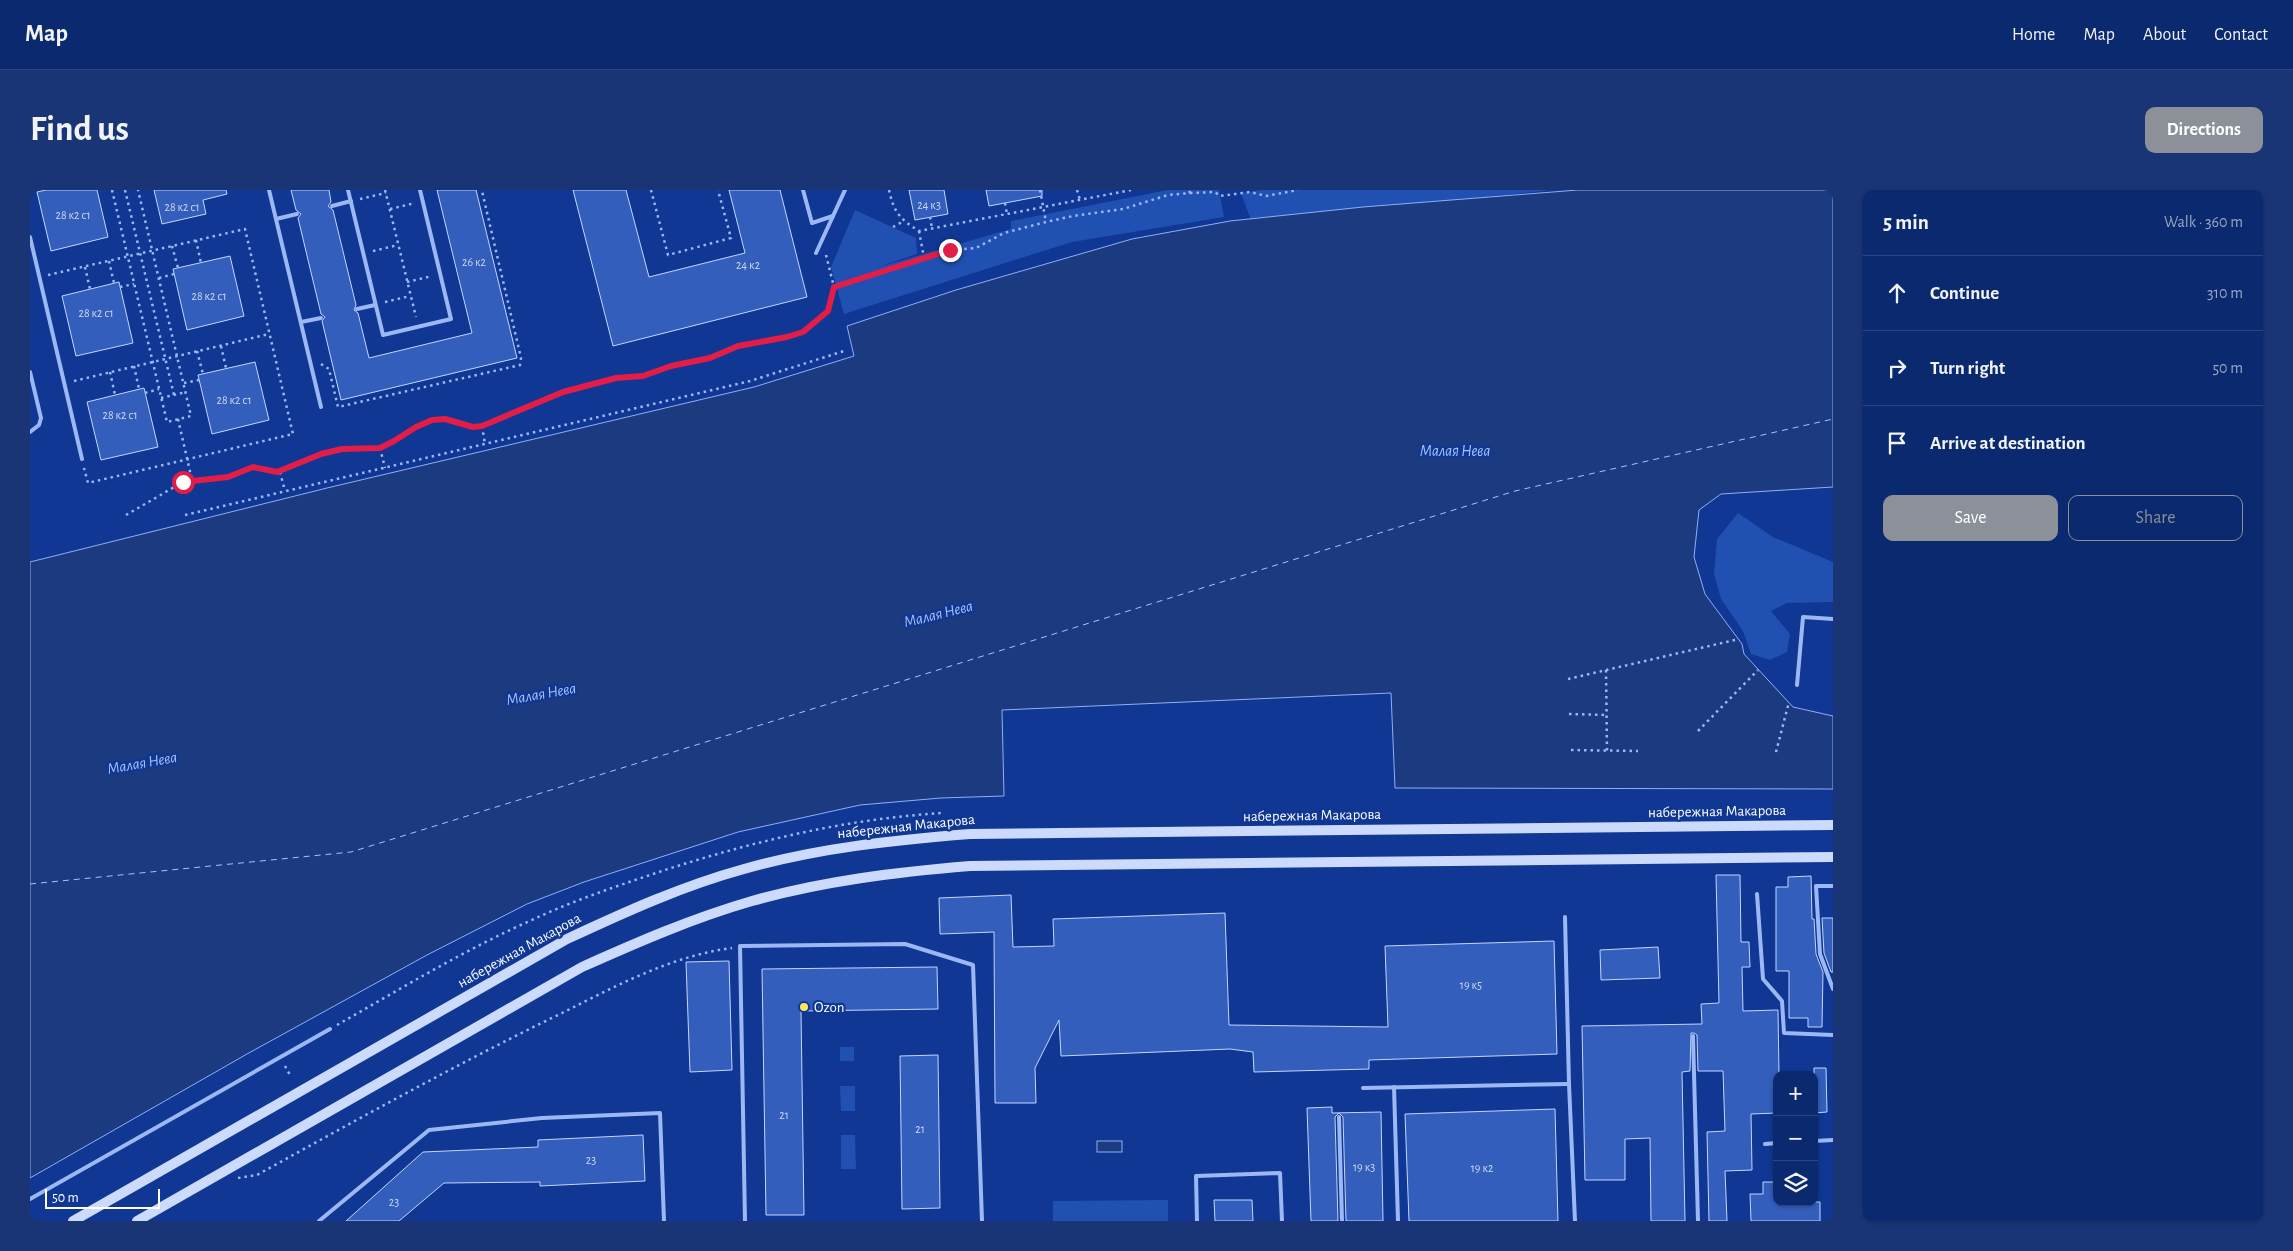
<!DOCTYPE html>
<meta charset="utf-8">
<style>
body{margin:0;font-family:"Alegreya Sans",sans-serif;background:#193576;color:#f1f3f6}
.controls{position:absolute;right:15px;bottom:15px;display:grid;overflow:hidden;border-radius:10px;box-shadow:0 1px 4px #0004}
.controls button{width:45px;height:45px;display:grid;place-items:center;padding:0;border:0;border-bottom:1px solid #2b4581;background:#0b296e;color:#f1f3f6;font:25px sans-serif}
.scale{position:absolute;left:15px;bottom:12px;width:115px;box-sizing:border-box;padding-left:5px;border:2px solid #fff;border-top:0;font-size:14px;line-height:18px;white-space:nowrap;color:#fff;-webkit-text-stroke:4px #0f3793;paint-order:stroke}
.stop{position:absolute;width:15px;height:15px;margin:-11px;border:4px solid #e11d48;border-radius:50%;background:#fff}
.stop.end{background:#e11d48;border-color:#fff;box-shadow:0 1px 5px #0008}
.list{margin:0;padding:0;list-style:none}
h2{display:flex;justify-content:space-between;align-items:center;height:65px;margin:0;padding:0 20px;font-size:21px}
h2 small{font-size:16px;font-weight:400;color:#9aa6c2}
.list li{display:grid;grid-template-columns:32px 1fr auto;gap:15px;align-items:center;box-sizing:border-box;height:75px;padding:0 20px;border-top:1px solid #2b4581}
.list b{display:block;font-size:19px;white-space:nowrap}
.list em{font-size:16px;font-style:normal;color:#9aa6c2}
.actions{display:flex;gap:10px;padding:15px 20px}
.actions a{flex:1;padding:11px 0;border:1px solid #8c9099;border-radius:10px;text-align:center;font-size:18px;color:#8c9099}
.actions .main{background:#8c9099;color:#fff}
.icon{flex:none;width:28px;height:28px;fill:none;stroke:currentColor;stroke-width:2;stroke-linecap:round;stroke-linejoin:round}
.map{position:relative;flex:none;width:1803px;height:1031px;overflow:hidden;border-radius:10px}
header{display:flex;align-items:center;gap:30px;box-sizing:border-box;height:70px;padding:0 25px;background:#0b296e;border-bottom:1px solid #2b4581}
header strong{font-size:24px}
nav{display:flex;gap:28px;margin-inline-start:auto;font-size:18px}
.intro{display:flex;align-items:center;justify-content:space-between;box-sizing:border-box;height:120px;padding:0 30px}
h1{margin:0;font-size:35px}
.button{padding:12px 22px;border-radius:10px;background:#8c9099;color:#fff;font-size:18px;font-weight:700}
main{display:flex;gap:30px;padding:0 30px}
aside{flex:1;background:#0b296e;border-radius:10px;box-shadow:0 1px 4px #0004}
.map>svg:first-child{display:block}
.green{fill:#2150b3}
.water{fill:#1c3a80;stroke:#8db0f8}
.lines{fill:none;stroke-linecap:round;stroke-linejoin:round}
.ferry{stroke:#a8c3fb;stroke-width:1;stroke-dasharray:6 5;stroke-linecap:butt}
.building{fill:#335ebb;stroke:#c3d6fe}
.path{stroke:#9cb8f4;stroke-width:2.5;stroke-dasharray:2.5 4;stroke-linecap:butt}
.lane{stroke:#9cb8f4;stroke-width:4}
.secondary{stroke:#cbdafd;stroke-width:10}
.route{stroke:#e11d48;stroke-width:6}
.poi-dot{fill:#ffe65e;stroke:#0f3793;stroke-width:2}
.labels{text-anchor:middle;stroke-width:4.5;stroke-linejoin:round;paint-order:stroke}
.number-label{font-size:12px;fill:#ccd7ee}
.street-label{font-size:15px;fill:#fff;stroke:#0f3793}
.poi-label{font-size:15px;fill:#fff;stroke:#0f3793;text-anchor:start}
.water-label{font-size:16px;font-style:italic;fill:#a8c3fb;stroke:#0f3793}
</style>
<header>
<strong>Map</strong>
<nav><a>Home</a><a>Map</a><a>About</a><a>Contact</a></nav>
</header>
<div class="intro"><h1>Find us</h1><a class="button">Directions</a></div>
<main>
<div class="map">
<svg width="1803" height="1031" viewBox="0 0 1803 1031">
<rect width="100%" height="100%" fill="#0f3793"/>
<!-- green -->
<g class="green">
<path d="M 1138,0 L 1189,0 L 1194,27 L 1042,52 L 814,124 L 801,77 L 825,20 L 886,48 L 887,64 L 845,78 L 981,39 L 981,31 Z"/>
<path d="M 1231,0 L 1521,0 L 1222,33 L 1211,3 Z"/>
<path d="M 1708,323 L 1743,347 L 1803,372 L 1803,412 L 1757,413 L 1741,421 L 1760,444 L 1757,462 L 1740,470 L 1721,464 L 1713,441 L 1691,409 L 1684,384 L 1687,349 Z"/>
<rect x="810" y="857" width="14" height="14"/>
<path d="M 810,896 L 825,896 L 825,921 L 811,921 Z"/>
<path d="M 811,945 L 825,945 L 826,979 L 811,979 Z"/>
<path d="M 1138,1010 L 1138,1031 L 1023,1031 L 1023,1011 Z"/>
</g>
<!-- water -->
<g class="water">
<path d="M 1548,0 L 1803,0 L 1803,297 L 1691,304 L 1669,320 L 1664,367 L 1675,404 L 1712,454 L 1714,464 L 1763,517 L 1803,526 L 1803,599 L 1365,598 L 1361,503 L 972,520 L 974,606 L 911,608 L 830,615 L 708,642 L 554,692 L 497,714 L 397,765 L 217,864 L 0,988 L 0,372 L 297,298 L 724,197 L 824,166 L 817,136 L 926,100 L 1102,49 L 1200,31 L 1333,17 Z"/>
<rect x="1067" y="951" width="25" height="11"/>
</g>
<g class="lines">
<!-- ferry -->
<path class="ferry" d="M 0,694 L 321,662 L 1485,301 L 1803,229"/>
</g>
<!-- building -->
<g class="building">
<path d="M 16,0 L 67,0 L 78,47 L 21,61 L 7,2 Z"/>
<path d="M 124,0 L 196,0 L 197,4 L 173,10 L 176,24 L 132,34 Z"/>
<path d="M 261,0 L 299,0 L 301,12 L 298,16 L 303,20 L 326,115 L 324,120 L 328,123 L 339,168 L 442,143 L 407,0 L 446,0 L 487,168 L 311,210 L 292,131 L 295,127 L 291,124 L 268,28 L 271,24 L 266,20 Z"/>
<path d="M 543,0 L 596,0 L 619,87 L 715,63 L 699,0 L 750,0 L 777,107 L 583,156 Z"/>
<path d="M 879,0 L 914,0 L 918,24 L 885,30 Z"/>
<path d="M 956,0 L 1012,0 L 1012,6 L 959,16 Z"/>
<path d="M 200,66 L 214,126 L 157,140 L 143,79 Z"/>
<path d="M 89,92 L 103,153 L 46,166 L 32,106 Z"/>
<path d="M 225,172 L 239,230 L 182,244 L 168,185 Z"/>
<path d="M 114,198 L 128,257 L 71,270 L 57,212 Z"/>
<path d="M 1686,685 L 1710,685 L 1711,752 L 1719,752 L 1720,777 L 1712,777 L 1713,821 L 1748,820 L 1749,885 L 1747,885 L 1747,923 L 1721,924 L 1722,980 L 1695,981 L 1697,1031 L 1679,1031 L 1677,942 L 1695,941 L 1693,881 L 1668,881 L 1667,845 L 1664,843 L 1661,843 L 1660,881 L 1652,882 L 1655,1031 L 1621,1031 L 1620,948 L 1595,949 L 1595,990 L 1555,990 L 1552,836 L 1672,834 L 1671,814 L 1689,813 Z"/>
<path d="M 1781,686 L 1782,729 L 1784,729 L 1786,764 L 1793,782 L 1792,837 L 1778,837 L 1778,828 L 1759,828 L 1759,781 L 1746,781 L 1746,697 L 1758,697 L 1758,687 Z"/>
<path d="M 981,705 L 983,757 L 1024,756 L 1023,729 L 1195,723 L 1199,835 L 1358,837 L 1355,756 L 1524,751 L 1527,864 L 1339,870 L 1339,879 L 1224,882 L 1223,862 L 1200,859 L 1031,866 L 1029,830 L 1005,878 L 1006,913 L 965,913 L 964,742 L 910,744 L 909,708 Z"/>
<path d="M 1792,728 L 1803,728 L 1803,782 L 1801,782 L 1794,763 Z"/>
<path d="M 1628,757 L 1630,788 L 1571,790 L 1570,760 Z"/>
<path d="M 699,771 L 702,880 L 660,882 L 656,772 Z"/>
<path d="M 907,777 L 908,819 L 771,821 L 774,1025 L 736,1025 L 732,779 Z"/>
<path d="M 908,865 L 910,1018 L 872,1019 L 870,866 Z"/>
<path d="M 1784,878 L 1796,878 L 1797,922 L 1784,923 Z"/>
<path d="M 1302,917 L 1302,923 L 1351,922 L 1353,1031 L 1316,1031 L 1313,927 L 1309,923 L 1305,927 L 1308,1031 L 1281,1031 L 1277,918 Z"/>
<path d="M 1525,919 L 1528,1031 L 1379,1031 L 1375,924 Z"/>
<path d="M 613,945 L 615,991 L 510,996 L 510,992 L 414,993 L 369,1031 L 316,1031 L 393,962 L 508,957 L 508,950 Z"/>
<path d="M 1733,992 L 1747,992 L 1747,1012 L 1790,1012 L 1790,1031 L 1721,1031 L 1720,1004 L 1733,1004 Z"/>
<path d="M 1184,1010 L 1222,1010 L 1223,1031 L 1185,1031 Z"/>
</g>
<g class="lines">
<!-- path -->
<g class="path">
<path d="M 82,0 L 137,232 L 161,226 L 108,0"/>
<path d="M 95,0 L 144,205"/>
<path d="M 355,0 L 386,127"/>
<path d="M 621,0 L 638,65 L 701,48 L 688,0"/>
<path d="M 859,0 C 864,23 870,29 889,41 L 1101,0"/>
<path d="M 1010,0 L 1016,32"/>
<path d="M 1047,0 L 1050,10"/>
<path d="M 1160,3 L 1185,2 L 1190,6 L 1220,2 L 1236,6 L 1268,0"/>
<path d="M 330,9 L 356,3"/>
<path d="M 975,13 L 977,24"/>
<path d="M 360,19 L 385,13"/>
<path d="M 900,27 L 902,38"/>
<path d="M 863,37 L 874,31"/>
<path d="M 889,41 L 894,68"/>
<path d="M 166,50 L 171,73"/>
<path d="M 142,56 L 148,78"/>
<path d="M 343,61 L 368,55"/>
<path d="M 796,65 L 804,97 L 920,60 L 946,58 L 974,43 L 1016,32 L 1043,26 L 1093,19 L 1138,5 L 1160,3 L 1159,0"/>
<path d="M 79,71 L 84,93"/>
<path d="M 55,77 L 60,99"/>
<path d="M 18,85 L 215,39 L 263,244 L 58,293 L 54,278"/>
<path d="M 129,88 L 144,84"/>
<path d="M 377,92 L 402,86"/>
<path d="M 90,97 L 104,94"/>
<path d="M 355,112 L 380,106"/>
<path d="M 191,156 L 196,178"/>
<path d="M 167,161 L 173,184"/>
<path d="M 291,174 L 299,179 L 308,217 L 490,175 L 491,168 L 452,1 L 454,0"/>
<path d="M 104,176 L 109,199"/>
<path d="M 80,182 L 85,205"/>
<path d="M 44,191 L 239,144"/>
<path d="M 154,193 L 169,190"/>
<path d="M 115,203 L 129,199"/>
<path d="M 131,208 L 156,202"/>
<path d="M 148,229 L 162,290"/>
<path d="M 452,236 L 455,254"/>
<path d="M 350,258 L 355,278"/>
<path d="M 250,282 L 255,301"/>
<path d="M 96,325 L 153,292 L 198,287 L 223,277 L 247,283 L 279,268 L 301,261 L 350,258 L 364,251 L 386,237 L 402,230 L 415,229 L 443,237 L 452,236 L 533,202 L 586,188 L 613,186 L 628,180 L 680,168 L 709,156 L 757,147 L 773,141 L 798,121 L 804,97"/>
<path d="M 155,325 L 720,191 L 814,161"/>
<path d="M 1576,480 L 1577,561"/>
<path d="M 1538,489 L 1709,449"/>
<path d="M 1539,524 L 1577,525"/>
<path d="M 1668,541 L 1728,480"/>
<path d="M 1541,560 L 1608,561"/>
<path d="M 1746,562 L 1759,512"/>
<path d="M 307,835 C 372,798 436,759 504,729 C 547,709 593,694 638,679 C 729,650 817,629 912,623"/>
<path d="M 255,876 L 260,885"/>
<path d="M 208,988 L 227,985 C 328,929 429,873 532,823 C 586,796 641,766 702,758"/>
</g>
<!-- lane -->
<g class="lane">
<path d="M 239,0 L 291,217"/>
<path d="M 318,0 L 353,145 L 421,129 L 390,0"/>
<path d="M 773,0 L 782,33 L 803,26"/>
<path d="M 302,16 L 321,11"/>
<path d="M 246,29 L 267,24"/>
<path d="M 0,47 L 52,269"/>
<path d="M 786,63 L 815,0"/>
<path d="M 327,119 L 345,115"/>
<path d="M 271,132 L 291,128"/>
<path d="M 0,182 L 11,228 L 9,235 L 0,242"/>
<path d="M 1767,495 L 1773,427 L 1803,429"/>
<path d="M 1803,696 L 1786,696 L 1790,764 L 1803,799"/>
<path d="M 1727,704 L 1733,789 L 1752,811 L 1754,843 L 1803,845"/>
<path d="M 1535,727 L 1539,894 L 1545,1031"/>
<path d="M 1663,846 L 1668,1031"/>
<path d="M 1364,897 L 1368,1031"/>
<path d="M 1333,898 L 1539,894"/>
<path d="M 1309,927 L 1312,1031"/>
<path d="M 1784,951 L 1803,950"/>
<path d="M 1735,954 L 1747,953"/>
<path d="M 0,1009 L 300,839"/>
<path d="M 289,1031 L 399,940 L 512,928 L 630,923 L 634,1031"/>
<path d="M 715,1031 L 710,756 L 875,754 L 943,775 L 952,1031"/>
<path d="M 1167,1031 L 1166,986 L 1250,983 L 1252,1031"/>
</g>
<!-- secondary -->
<g class="secondary">
<path d="M 43,1031 L 537,749 C 595,722 652,696 714,679 C 788,658 864,650 940,644 L 1803,635"/>
<path d="M 107,1031 L 552,777 C 608,752 663,728 722,711 C 793,691 867,682 940,676 L 1803,667"/>
</g>
</g>
<g class="lines">
<!-- route -->
<path class="route" d="M 153,292 L 198,287 L 223,277 L 247,282 L 291,264 L 312,259 L 350,258 L 364,251 L 386,237 L 402,230 L 415,229 L 443,237 L 452,236 L 533,202 L 586,188 L 613,186 L 641,176 L 680,168 L 708,156 L 757,147 L 773,142 L 798,121 L 804,97 L 920,60"/>
</g>
<!-- markers -->
<circle class="poi-dot" cx="774" cy="817" r="5"/>
<g class="labels">
<!-- number labels -->
<g class="number-label">
<text x="899" y="19">24 к3</text>
<text x="152" y="21">28 к2 с1</text>
<text x="43" y="29">28 к2 с1</text>
<text x="444" y="76">26 к2</text>
<text x="718" y="79">24 к2</text>
<text x="179" y="110">28 к2 с1</text>
<text x="66" y="127">28 к2 с1</text>
<text x="204" y="214">28 к2 с1</text>
<text x="90" y="229">28 к2 с1</text>
<text x="1441" y="799">19 к5</text>
<text x="754" y="929">21</text>
<text x="890" y="943">21</text>
<text x="561" y="974">23</text>
<text x="1334" y="981">19 к3</text>
<text x="1452" y="982">19 к2</text>
<text x="364" y="1016">23</text>
</g>
<!-- street labels -->
<g class="street-label">
<text transform="translate(1687 621) rotate(-1)" y="5">набережная Макарова</text>
<text transform="translate(1282 625) rotate(-1)" y="5">набережная Макарова</text>
<text transform="translate(876 636) rotate(-6)" y="5">набережная Макарова</text>
<text transform="translate(489 760) rotate(-29)" y="5">набережная Макарова</text>
</g>
<!-- poi labels -->
<g class="poi-label">
<text x="784" y="822">Ozon</text>
</g>
<!-- water labels -->
<g class="water-label">
<text x="1425" y="266">Малая Нева</text>
<text transform="translate(908 423) rotate(-14)" y="6">Малая Нева</text>
<text transform="translate(511 503) rotate(-10)" y="6">Малая Нева</text>
<text transform="translate(112 572) rotate(-10)" y="6">Малая Нева</text>
</g>
</g>
</svg>
<div class="controls">
<button>+</button>
<button>−</button>
<button><svg class="icon" aria-label="layers" viewBox="0 0 24 24"><path d="M12 4l9 5-9 5-9-5zM3 14l9 5 9-5"/></svg></button>
</div>
<div class="scale">50 m</div>
<div class="stop" style="left:153px;top:292px"></div>
<div class="stop end" style="left:920px;top:60px"></div>
</div>
<aside>
<h2>5 min<small>Walk · 360 m</small></h2>
<ul class="list">
<li><svg class="icon" aria-label="ahead" viewBox="0 0 24 24"><path d="M12 20V5M6 11l6-6 6 6"/></svg><div><b>Continue</b></div><em>310 m</em></li>
<li><svg class="icon" aria-label="right" viewBox="0 0 24 24"><path d="M7 20v-9h11M14 6l5 5-5 5"/></svg><div><b>Turn right</b></div><em>50 m</em></li>
<li><svg class="icon" aria-label="arrive" viewBox="0 0 24 24"><path d="M6 21V4h12l-3 4 3 4H6"/></svg><div><b>Arrive at destination</b></div></li>
</ul>
<div class="actions"><a class="main">Save</a><a>Share</a></div>
</aside>
</main>
